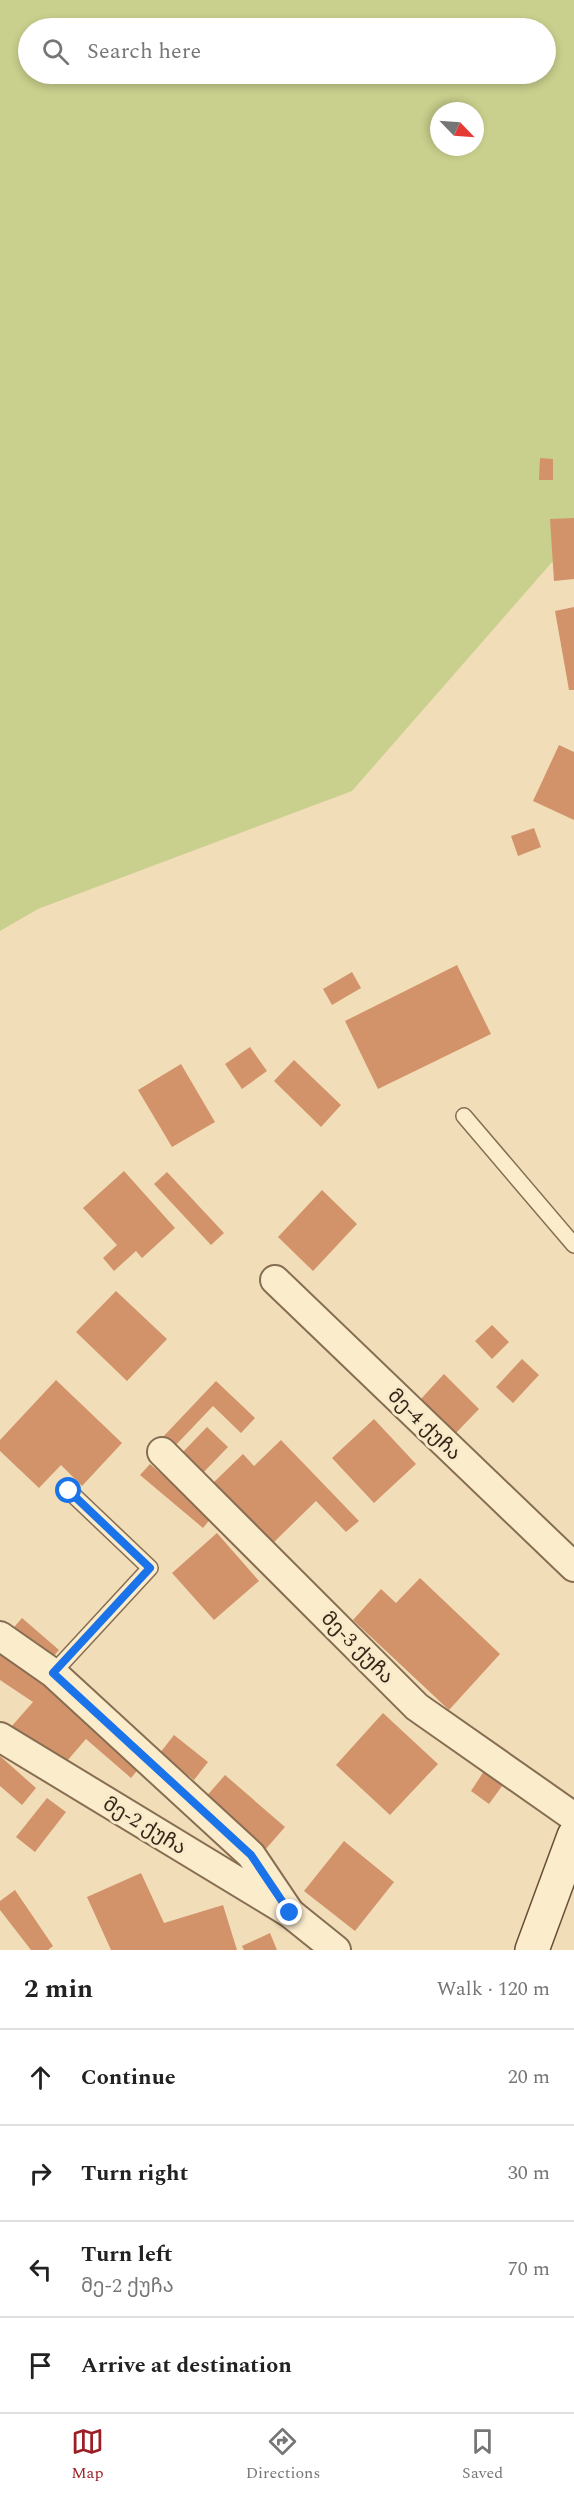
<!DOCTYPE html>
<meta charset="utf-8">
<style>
body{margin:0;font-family:Spectral,"Noto Sans Georgian",serif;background:#f6f6f6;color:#222}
.compass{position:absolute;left:430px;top:102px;width:54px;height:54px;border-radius:50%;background:#fff;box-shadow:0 3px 9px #0003;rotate:115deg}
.stop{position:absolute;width:18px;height:18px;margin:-14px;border:4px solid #1a73e8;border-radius:50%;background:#fff}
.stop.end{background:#1a73e8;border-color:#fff;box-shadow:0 2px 6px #0008}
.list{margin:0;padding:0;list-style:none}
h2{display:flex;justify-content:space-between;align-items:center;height:78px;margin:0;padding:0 24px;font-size:26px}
h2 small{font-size:20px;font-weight:400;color:#767676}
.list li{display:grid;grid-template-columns:39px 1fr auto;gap:18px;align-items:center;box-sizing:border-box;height:96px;padding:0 24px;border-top:2px solid #e0e0e0}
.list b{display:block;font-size:22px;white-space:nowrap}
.list p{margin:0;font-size:20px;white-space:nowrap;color:#767676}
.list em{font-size:20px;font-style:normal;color:#767676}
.icon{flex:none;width:33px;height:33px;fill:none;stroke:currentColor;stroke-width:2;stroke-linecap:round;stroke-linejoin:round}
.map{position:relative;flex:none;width:574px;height:1950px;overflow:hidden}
.search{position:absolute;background:#fff;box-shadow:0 3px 9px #0003;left:18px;right:18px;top:18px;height:66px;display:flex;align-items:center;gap:15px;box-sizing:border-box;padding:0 21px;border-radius:33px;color:#767676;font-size:22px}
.sheet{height:462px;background:#fff}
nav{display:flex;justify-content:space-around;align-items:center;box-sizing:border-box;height:84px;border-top:2px solid #e0e0e0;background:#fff;font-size:16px;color:#767676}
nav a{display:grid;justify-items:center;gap:3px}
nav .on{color:#9a1e23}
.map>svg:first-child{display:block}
.green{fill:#c9cf8c;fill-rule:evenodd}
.building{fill:#d2936b}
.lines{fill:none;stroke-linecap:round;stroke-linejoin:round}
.service-casing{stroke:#876d52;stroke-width:18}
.minor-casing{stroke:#876d52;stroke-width:32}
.secondary-casing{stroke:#694e36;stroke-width:36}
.service{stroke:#fbeccc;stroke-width:15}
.minor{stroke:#fbeccc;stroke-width:28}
.secondary{stroke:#fbeccc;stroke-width:33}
.route{stroke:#1a73e8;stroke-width:8}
.labels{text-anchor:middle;stroke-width:6;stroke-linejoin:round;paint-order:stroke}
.street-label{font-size:20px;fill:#352619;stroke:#f8e9c8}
</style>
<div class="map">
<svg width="574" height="1950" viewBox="0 0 574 1950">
<rect width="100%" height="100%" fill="#f1deb8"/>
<!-- green -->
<path class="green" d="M 0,0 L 574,0 L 574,537 L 352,791 L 38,909 L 0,931 ZM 28,28 L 546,28 L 546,74 L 28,74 ZM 439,111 L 475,111 L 475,147 L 439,147 Z"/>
<!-- building -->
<g class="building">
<path d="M 540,458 L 553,459 L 553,480 L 539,480 Z"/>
<path d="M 574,518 L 574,579 L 554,581 L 550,519 Z"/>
<path d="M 574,607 L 574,690 L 569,690 L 555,611 Z"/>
<path d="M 559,745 L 574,752 L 574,820 L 533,801 Z"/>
<path d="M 534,828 L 541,847 L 518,856 L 511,836 Z"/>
<path d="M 457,965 L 491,1034 L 378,1089 L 345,1021 Z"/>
<path d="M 352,972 L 361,988 L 332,1005 L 323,989 Z"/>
<path d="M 250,1047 L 267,1071 L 242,1089 L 225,1064 Z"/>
<path d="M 294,1060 L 341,1105 L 321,1127 L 274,1081 Z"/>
<path d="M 181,1064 L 215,1122 L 172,1147 L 138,1090 Z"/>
<path d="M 124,1171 L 175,1228 L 142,1258 L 136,1251 L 114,1271 L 103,1258 L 117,1245 L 83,1208 Z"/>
<path d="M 167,1172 L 224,1233 L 211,1245 L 154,1184 Z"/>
<path d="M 322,1190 L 357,1224 L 313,1271 L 278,1237 Z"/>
<path d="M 116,1291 L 167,1339 L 127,1381 L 76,1332 Z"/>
<path d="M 492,1325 L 509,1342 L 492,1359 L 475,1341 Z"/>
<path d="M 522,1359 L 539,1375 L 513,1403 L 496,1387 Z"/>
<path d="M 444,1374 L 479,1409 L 455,1434 L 420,1400 Z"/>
<path d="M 56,1380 L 122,1443 L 82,1486 L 61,1465 L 39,1488 L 0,1451 L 0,1440 Z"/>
<path d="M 216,1381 L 255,1418 L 241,1433 L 213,1406 L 172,1449 L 161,1439 Z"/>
<path d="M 374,1419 L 416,1464 L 374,1503 L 332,1458 Z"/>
<path d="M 207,1427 L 228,1447 L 199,1477 L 178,1457 Z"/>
<path d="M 281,1440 L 359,1521 L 346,1532 L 316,1501 L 272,1544 L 213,1483 L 243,1454 L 254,1466 Z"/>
<path d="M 150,1464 L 212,1517 L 203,1528 L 140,1475 Z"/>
<path d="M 217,1533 L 259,1581 L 214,1620 L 172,1573 Z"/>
<path d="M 420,1578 L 500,1654 L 449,1710 L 353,1620 L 381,1589 L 396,1603 Z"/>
<path d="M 22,1618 L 59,1650 L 46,1665 L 9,1633 Z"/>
<path d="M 0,1655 L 46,1686 L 140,1767 L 131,1778 L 86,1739 L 60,1769 L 11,1727 L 33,1702 L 0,1680 Z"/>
<path d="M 383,1713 L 438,1764 L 390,1815 L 336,1765 Z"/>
<path d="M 174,1735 L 208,1762 L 194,1780 L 160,1753 Z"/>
<path d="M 0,1756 L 36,1788 L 22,1805 L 0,1786 Z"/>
<path d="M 486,1768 L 505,1782 L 489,1804 L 471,1791 Z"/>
<path d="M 225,1775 L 285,1827 L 264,1851 L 204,1799 Z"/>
<path d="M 47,1798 L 66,1812 L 35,1852 L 16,1837 Z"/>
<path d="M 344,1841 L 394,1882 L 355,1931 L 304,1891 Z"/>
<path d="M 141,1873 L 164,1923 L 223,1905 L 237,1950 L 111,1950 L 87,1897 Z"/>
<path d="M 15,1890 L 53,1946 L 48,1950 L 31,1950 L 0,1910 L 0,1901 Z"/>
<path d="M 270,1933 L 277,1950 L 244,1950 L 242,1946 Z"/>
</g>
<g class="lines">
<!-- service casing -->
<g class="service-casing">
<g id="service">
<path d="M 464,1116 L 574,1245"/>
<path d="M 53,1673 L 150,1568 L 69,1491"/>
</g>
</g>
<!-- minor casing -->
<g class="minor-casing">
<g id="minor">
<path d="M 275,1280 L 574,1567"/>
<path d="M 162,1452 L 417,1707 L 574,1817"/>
<path d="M 0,1636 L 53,1673 L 251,1855 L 290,1913"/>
<path d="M 0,1737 L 290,1913 L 336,1950"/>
</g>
</g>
<!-- secondary casing -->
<g class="secondary-casing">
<path id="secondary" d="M 532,1950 L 574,1836"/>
</g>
<!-- service -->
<use href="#service" class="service"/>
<!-- minor -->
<use href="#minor" class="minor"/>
<!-- secondary -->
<use href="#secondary" class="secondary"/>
</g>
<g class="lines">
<!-- route -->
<path class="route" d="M 69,1491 L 150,1568 L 53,1673 L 251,1855 L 290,1913"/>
</g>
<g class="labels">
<!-- street labels -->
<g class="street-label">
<text transform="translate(425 1424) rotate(44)" y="7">მე-4 ქუჩა</text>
<text transform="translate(358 1647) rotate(45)" y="7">მე-3 ქუჩა</text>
<text transform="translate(145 1825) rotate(31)" y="7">მე-2 ქუჩა</text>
</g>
</g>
</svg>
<svg class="compass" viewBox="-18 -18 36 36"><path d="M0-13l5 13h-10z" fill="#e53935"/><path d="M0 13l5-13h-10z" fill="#767676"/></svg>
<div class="stop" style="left:69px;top:1491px"></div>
<div class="stop end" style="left:290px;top:1913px"></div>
<div class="search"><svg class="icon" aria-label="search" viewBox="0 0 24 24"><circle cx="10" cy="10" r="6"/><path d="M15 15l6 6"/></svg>Search here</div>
</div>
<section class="sheet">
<h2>2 min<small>Walk · 120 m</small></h2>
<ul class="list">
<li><svg class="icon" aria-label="ahead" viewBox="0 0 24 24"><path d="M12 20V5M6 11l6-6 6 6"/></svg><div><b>Continue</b></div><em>20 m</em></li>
<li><svg class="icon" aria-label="right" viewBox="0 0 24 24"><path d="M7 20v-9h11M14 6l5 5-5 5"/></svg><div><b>Turn right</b></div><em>30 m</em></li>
<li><svg class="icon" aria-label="left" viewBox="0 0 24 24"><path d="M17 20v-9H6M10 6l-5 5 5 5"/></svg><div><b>Turn left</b><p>მე-2 ქუჩა</p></div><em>70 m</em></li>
<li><svg class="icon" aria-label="arrive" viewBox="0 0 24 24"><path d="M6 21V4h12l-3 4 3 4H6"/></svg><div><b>Arrive at destination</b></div></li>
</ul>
</section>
<nav>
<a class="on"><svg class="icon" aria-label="map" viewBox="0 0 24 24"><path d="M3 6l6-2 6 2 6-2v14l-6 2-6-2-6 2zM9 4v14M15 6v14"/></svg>Map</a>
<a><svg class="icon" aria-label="directions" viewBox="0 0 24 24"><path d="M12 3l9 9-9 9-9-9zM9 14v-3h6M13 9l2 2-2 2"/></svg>Directions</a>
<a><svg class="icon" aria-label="saved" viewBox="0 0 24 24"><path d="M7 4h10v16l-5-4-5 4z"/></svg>Saved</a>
</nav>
